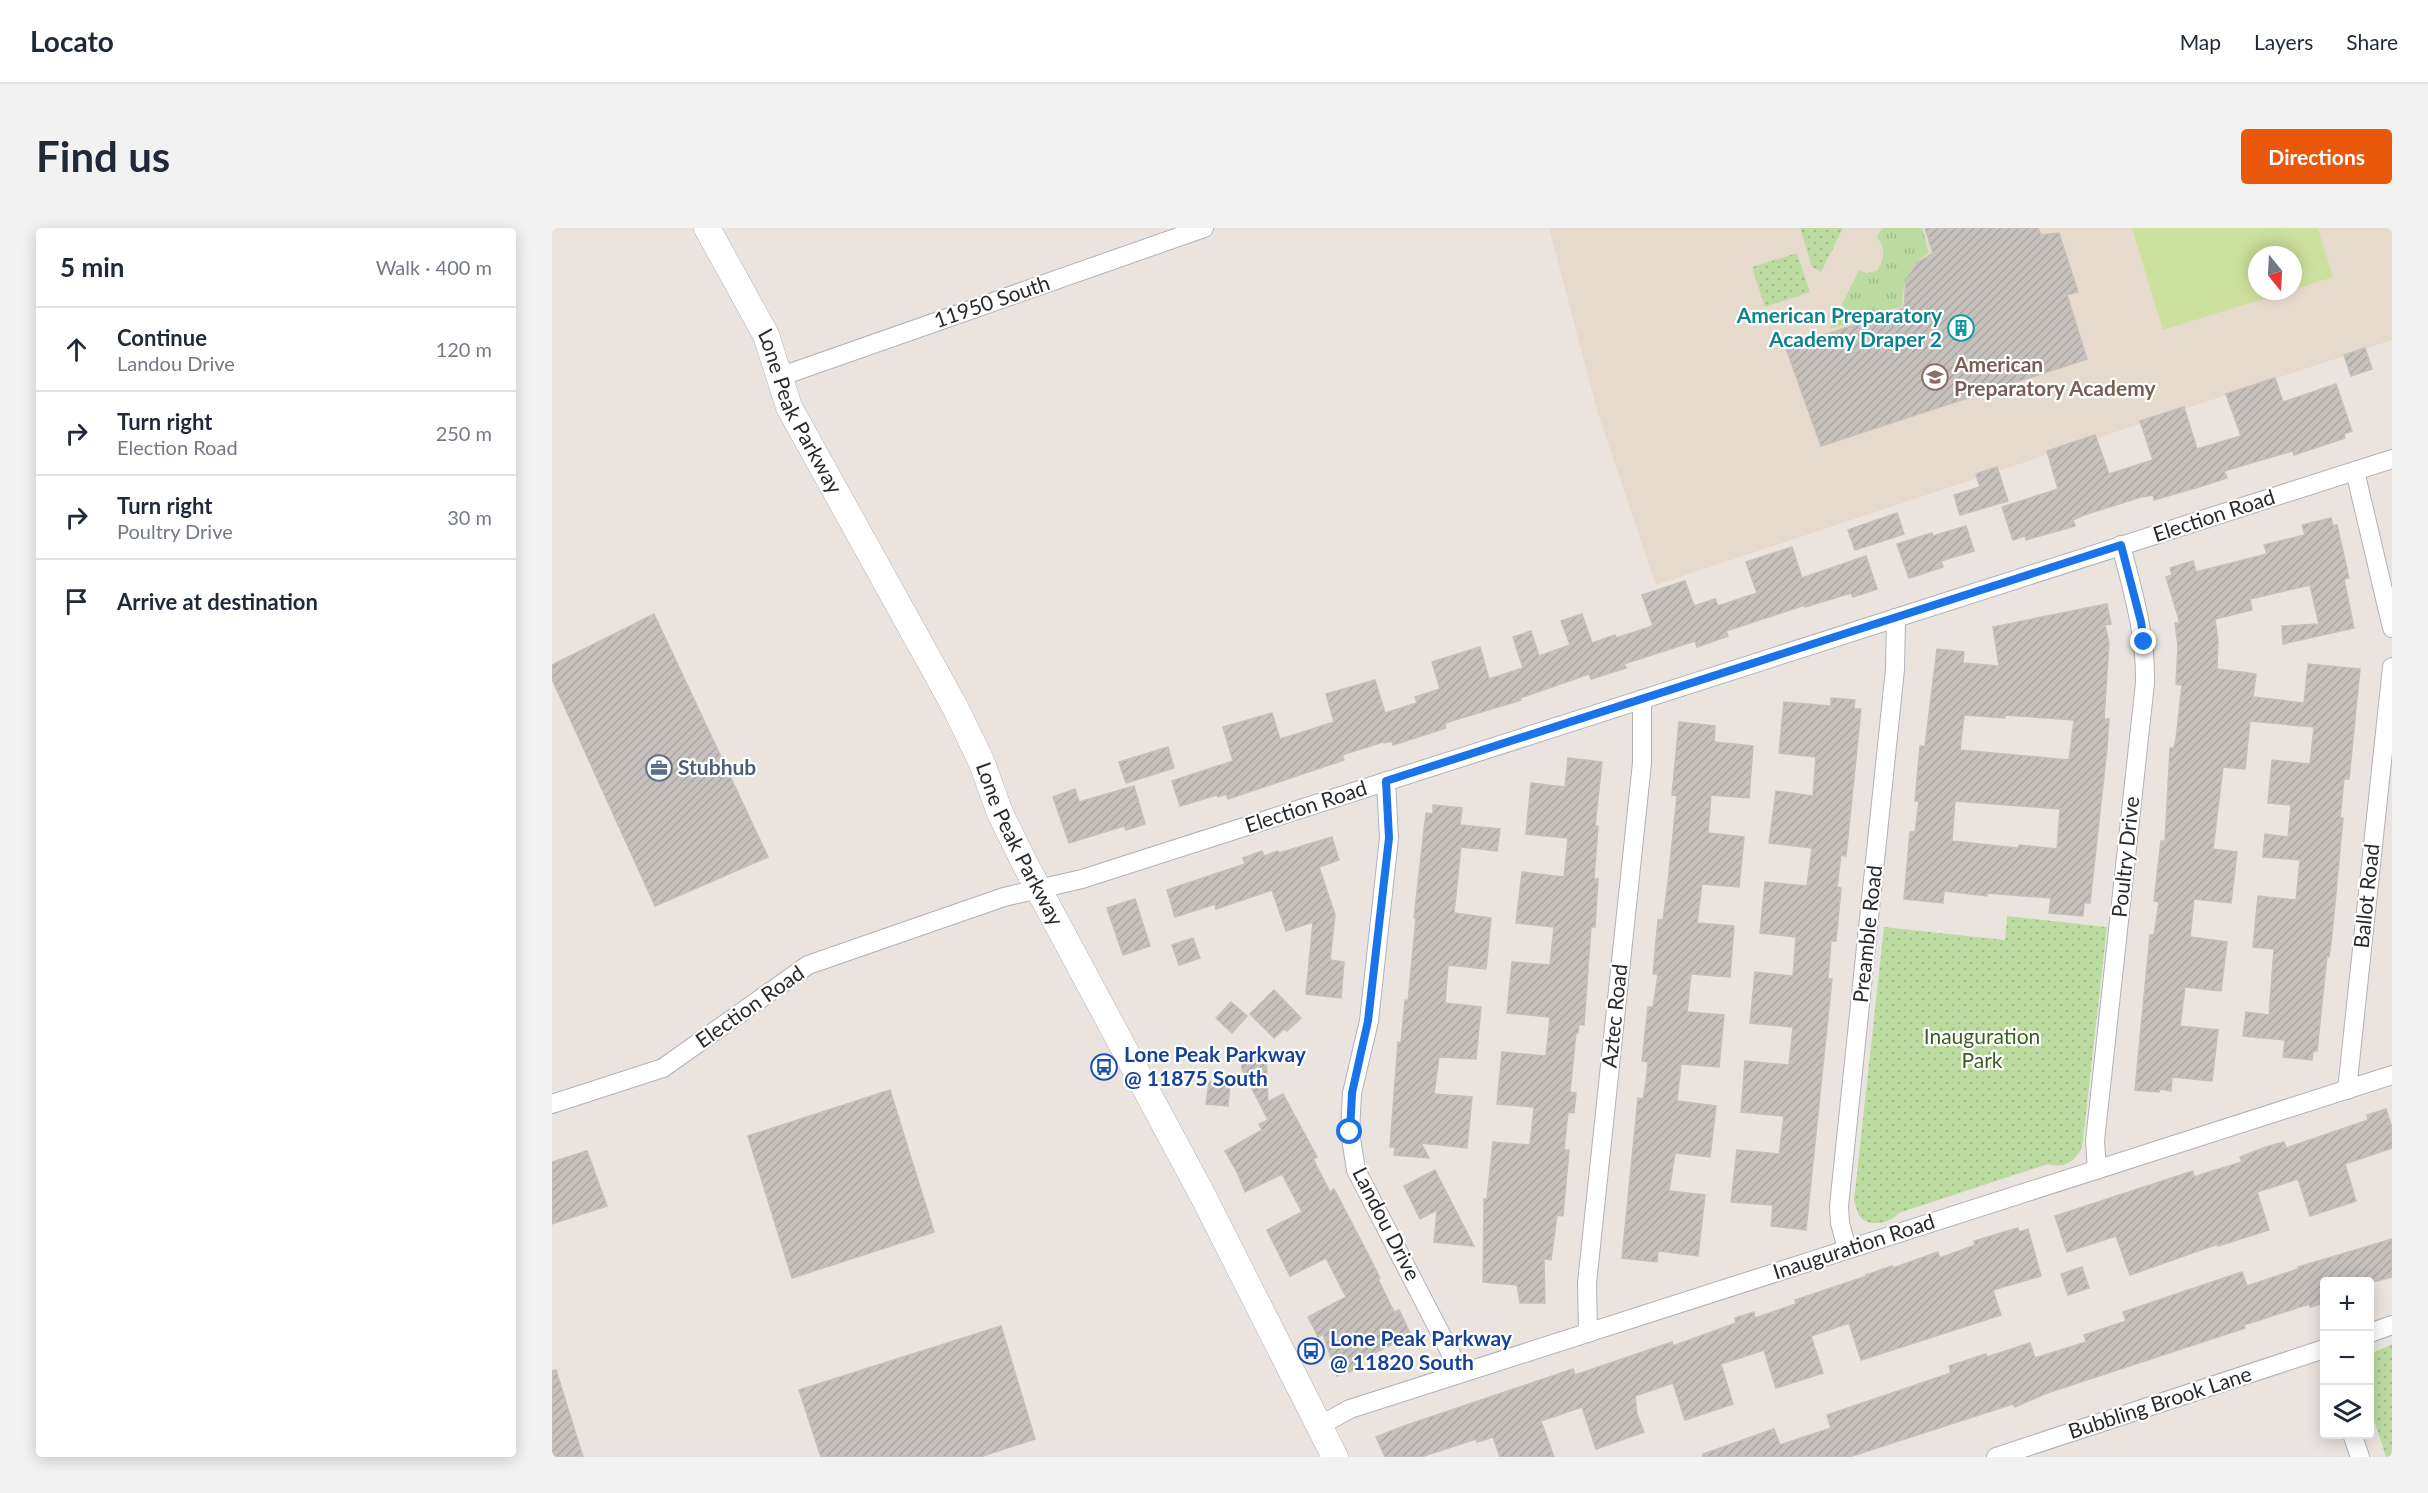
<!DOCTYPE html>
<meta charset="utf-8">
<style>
body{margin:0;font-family:Lato,sans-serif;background:#f2f2f3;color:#1f2937}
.controls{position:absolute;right:18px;bottom:18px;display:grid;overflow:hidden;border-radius:6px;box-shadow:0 3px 15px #0003}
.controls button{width:54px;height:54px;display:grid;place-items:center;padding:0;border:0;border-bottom:2px solid #e0e1e3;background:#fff;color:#1f2937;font:30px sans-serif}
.compass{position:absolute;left:1696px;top:18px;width:54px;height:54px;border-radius:50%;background:#fff;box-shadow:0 3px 15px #0003;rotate:162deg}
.stop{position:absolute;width:18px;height:18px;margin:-14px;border:4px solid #1a73e8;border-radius:50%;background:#fff}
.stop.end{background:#1a73e8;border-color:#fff;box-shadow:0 2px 6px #0008}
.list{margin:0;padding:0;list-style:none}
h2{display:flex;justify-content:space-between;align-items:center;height:78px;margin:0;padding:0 24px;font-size:26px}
h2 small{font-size:20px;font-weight:400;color:#747a83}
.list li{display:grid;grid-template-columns:39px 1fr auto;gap:18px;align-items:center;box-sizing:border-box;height:84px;padding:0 24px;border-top:2px solid #e0e1e3}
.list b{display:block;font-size:22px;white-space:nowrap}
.list p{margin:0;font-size:20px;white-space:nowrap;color:#747a83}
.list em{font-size:20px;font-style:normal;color:#747a83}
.icon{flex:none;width:33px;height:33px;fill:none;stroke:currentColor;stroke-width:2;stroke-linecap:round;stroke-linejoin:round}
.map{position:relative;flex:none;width:1840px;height:1229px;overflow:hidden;border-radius:6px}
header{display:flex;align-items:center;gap:36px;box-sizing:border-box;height:84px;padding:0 30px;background:#fff;border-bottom:2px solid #e0e1e3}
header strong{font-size:28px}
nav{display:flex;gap:33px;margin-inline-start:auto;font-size:21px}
.intro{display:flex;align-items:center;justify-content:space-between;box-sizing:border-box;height:144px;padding:0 36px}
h1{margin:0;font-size:42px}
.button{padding:15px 27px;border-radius:6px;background:#ea580c;color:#fff;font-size:21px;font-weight:700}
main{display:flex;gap:36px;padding:0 36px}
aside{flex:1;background:#fff;border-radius:6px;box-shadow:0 3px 15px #0003}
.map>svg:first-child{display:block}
.education{fill:#e6dacd;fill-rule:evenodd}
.grass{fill:url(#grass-tufts)}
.park{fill:url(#park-dots)}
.pitch{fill:#cde19e}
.building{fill:url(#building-hatch);stroke:#c6bfb8;stroke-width:1.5;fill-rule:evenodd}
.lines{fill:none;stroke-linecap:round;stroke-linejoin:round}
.street-casing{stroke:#afb2b9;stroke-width:20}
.secondary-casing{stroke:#afb2b9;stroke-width:27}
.street{stroke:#fff;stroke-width:18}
.secondary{stroke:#fff;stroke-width:26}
.route{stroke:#1a73e8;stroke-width:8}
.labels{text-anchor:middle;stroke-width:4.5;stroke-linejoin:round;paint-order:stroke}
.street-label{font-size:21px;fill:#2a2a2a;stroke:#fff}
.culture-label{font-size:21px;font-weight:bold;fill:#0d838f;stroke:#fff;text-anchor:end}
.education-label{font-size:21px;font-weight:bold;fill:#785e54;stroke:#fff;text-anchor:start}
.service-label{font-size:21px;font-weight:bold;fill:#4e5e75;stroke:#fff;text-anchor:start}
.park-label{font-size:21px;fill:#375f22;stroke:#fff}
.transit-label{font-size:21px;font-weight:bold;fill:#164399;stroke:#fff;text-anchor:start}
</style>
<header>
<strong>Locato</strong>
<nav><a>Map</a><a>Layers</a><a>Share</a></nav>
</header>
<div class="intro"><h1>Find us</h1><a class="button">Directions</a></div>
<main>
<aside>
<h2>5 min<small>Walk · 400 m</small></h2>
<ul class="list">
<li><svg class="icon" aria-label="ahead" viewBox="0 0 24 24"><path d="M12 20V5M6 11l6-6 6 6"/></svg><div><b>Continue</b><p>Landou Drive</p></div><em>120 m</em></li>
<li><svg class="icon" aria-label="right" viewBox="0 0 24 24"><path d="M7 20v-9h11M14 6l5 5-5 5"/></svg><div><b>Turn right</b><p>Election Road</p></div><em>250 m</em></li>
<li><svg class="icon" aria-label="right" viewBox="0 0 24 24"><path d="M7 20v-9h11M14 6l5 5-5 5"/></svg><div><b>Turn right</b><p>Poultry Drive</p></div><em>30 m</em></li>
<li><svg class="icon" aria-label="arrive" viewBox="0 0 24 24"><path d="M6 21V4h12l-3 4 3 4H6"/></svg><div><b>Arrive at destination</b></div></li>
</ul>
</aside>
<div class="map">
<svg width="1840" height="1229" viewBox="0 0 1840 1229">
<defs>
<pattern id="grass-tufts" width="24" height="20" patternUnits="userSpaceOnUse" patternTransform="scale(1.5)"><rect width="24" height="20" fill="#bcdba1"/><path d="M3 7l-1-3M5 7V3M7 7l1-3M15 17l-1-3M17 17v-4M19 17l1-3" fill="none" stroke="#a2bc8b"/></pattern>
<pattern id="park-dots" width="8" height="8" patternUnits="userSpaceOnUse" patternTransform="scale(1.5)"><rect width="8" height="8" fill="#bcdba1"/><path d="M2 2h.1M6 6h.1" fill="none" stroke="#a2bc8b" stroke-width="1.8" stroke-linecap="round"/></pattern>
<pattern id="building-hatch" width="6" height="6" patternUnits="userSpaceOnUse" patternTransform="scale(1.5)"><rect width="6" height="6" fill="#c6c1bd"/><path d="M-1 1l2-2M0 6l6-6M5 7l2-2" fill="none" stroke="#aaa6a3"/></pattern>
</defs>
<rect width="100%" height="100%" fill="#ebe4de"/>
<!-- education -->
<path class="education" d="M 997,0 L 1840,0 L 1840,112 L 1104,357 L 1046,186 ZM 1705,27 L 1741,27 L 1741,63 L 1705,63 Z"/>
<!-- grass -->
<path class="grass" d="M 1330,0 L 1370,0 L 1377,25 C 1356,38 1351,54 1350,78 L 1278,101 L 1307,42 L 1314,45 L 1325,43 C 1333,31 1334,21 1325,9 Z"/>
<!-- park -->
<g class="park">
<path d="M 1248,0 L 1291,0 L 1269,44 L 1260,39 Z"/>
<path d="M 1245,25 L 1258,64 L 1213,79 L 1200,39 Z"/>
<path d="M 1455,688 L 1555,699 L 1530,920 C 1522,934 1512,941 1496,936 L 1347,985 C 1339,995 1316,1001 1307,987 C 1305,984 1304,977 1302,973 L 1332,699 L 1453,712 Z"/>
<path d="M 1840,1116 L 1840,1229 L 1834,1229 L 1818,1180 L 1818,1126 Z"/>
</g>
<!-- pitch -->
<path class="pitch" d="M 1580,0 L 1766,0 L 1781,49 L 1741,62 L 1741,27 L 1705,27 L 1705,63 L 1737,63 L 1611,102 Z"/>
<!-- building -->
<g class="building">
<path d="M 1373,0 L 1486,0 L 1489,7 L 1507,5 L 1526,64 L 1515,67 L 1535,131 L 1269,218 L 1234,120 L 1352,80 L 1354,51 L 1365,35 L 1381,25 Z"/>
<path d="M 1813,120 L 1820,141 L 1799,148 L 1792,127 Z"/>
<path d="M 1723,150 L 1731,174 L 1784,156 L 1800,203 L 1792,206 L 1793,210 L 1742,227 L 1741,223 L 1733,225 L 1672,243 L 1675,250 L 1650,258 L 1602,272 L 1601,267 L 1589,269 L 1532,287 L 1521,292 L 1523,298 L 1474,312 L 1473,308 L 1461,312 L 1450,279 L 1506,261 L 1495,223 L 1543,207 L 1557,246 L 1601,232 L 1588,193 L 1632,179 L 1645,221 L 1689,208 L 1674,166 Z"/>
<path d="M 1445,239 L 1456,273 L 1408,287 L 1402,267 L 1428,259 L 1424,246 Z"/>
<path d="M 1345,285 L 1352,306 L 1303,322 L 1296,302 Z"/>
<path d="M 1779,290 L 1781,298 L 1785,297 L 1797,350 L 1792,351 L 1802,400 L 1731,416 L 1730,398 L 1767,396 L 1758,357 L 1698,371 L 1700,382 L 1663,391 L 1666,413 L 1665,441 L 1704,446 L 1701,469 L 1752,475 L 1756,436 L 1808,441 L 1797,551 L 1792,551 L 1788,590 L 1791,590 L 1780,707 L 1777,729 L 1775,728 L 1765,823 L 1761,823 L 1760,832 L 1731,829 L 1733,812 L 1691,808 L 1694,784 L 1717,787 L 1722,721 L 1701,719 L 1706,668 L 1744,672 L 1748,632 L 1711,629 L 1713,606 L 1736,609 L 1739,577 L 1716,575 L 1720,532 L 1758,536 L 1762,499 L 1698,493 L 1693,541 L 1671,539 L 1661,621 L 1685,624 L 1679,675 L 1642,671 L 1638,709 L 1675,714 L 1669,763 L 1633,759 L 1628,798 L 1666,802 L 1660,853 L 1620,849 L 1619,863 L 1608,861 L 1607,864 L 1583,862 L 1598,707 L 1602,707 L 1607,674 L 1602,673 L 1609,613 L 1613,613 L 1618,520 L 1622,520 L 1624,511 L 1630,457 L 1624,456 L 1626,418 L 1623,395 L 1628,395 L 1614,349 L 1620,347 L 1618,340 L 1641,333 L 1644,344 L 1715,326 L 1712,317 L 1753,307 L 1750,297 Z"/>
<path d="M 1414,298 L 1422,323 L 1389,333 L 1391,339 L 1357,350 L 1345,316 L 1380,305 L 1381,308 Z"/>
<path d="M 1240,319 L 1250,350 L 1314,328 L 1325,361 L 1301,369 L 1299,365 L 1253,379 L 1253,377 L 1174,403 L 1176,408 L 1145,419 L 1143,413 L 1072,436 L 1074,440 L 1039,451 L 1037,446 L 968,470 L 969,472 L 893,495 L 894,500 L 866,509 L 841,517 L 840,513 L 832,515 L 831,514 L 790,527 L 792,532 L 676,571 L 674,566 L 666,569 L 665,567 L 628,578 L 620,553 L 681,533 L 671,499 L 720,485 L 728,511 L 748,505 L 782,494 L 774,466 L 823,452 L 833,485 L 865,475 L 863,469 L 888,461 L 880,434 L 928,419 L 937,451 L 971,440 L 961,409 L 979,403 L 987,428 L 1018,417 L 1009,393 L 1030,386 L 1040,415 L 1063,407 L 1064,410 L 1101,398 L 1090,367 L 1133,353 L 1142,378 L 1163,371 L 1166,378 L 1205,365 L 1194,334 Z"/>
<path d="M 1555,376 L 1559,396 L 1553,397 L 1557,415 L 1552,491 L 1557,491 L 1555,520 L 1538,675 L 1532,675 L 1531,688 L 1497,685 L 1499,670 L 1435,665 L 1435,668 L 1392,663 L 1391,675 L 1352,671 L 1358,604 L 1363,604 L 1367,573 L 1363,573 L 1368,518 L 1373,518 L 1385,421 L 1412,424 L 1411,435 L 1447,438 L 1441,399 ZM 1412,487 L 1453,490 L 1453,487 L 1522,492 L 1517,532 L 1408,522 ZM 1403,573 L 1508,581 L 1505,621 L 1467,617 L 1466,620 L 1400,613 Z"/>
<path d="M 102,386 L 216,629 L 103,678 L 0,451 L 0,437 Z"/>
<path d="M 1279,470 L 1303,472 L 1302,481 L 1309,481 L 1294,628 L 1289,627 L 1285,659 L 1289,660 L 1284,713 L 1279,713 L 1276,751 L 1280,751 L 1278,770 L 1254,1002 L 1219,998 L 1221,977 L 1179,974 L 1185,922 L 1227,926 L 1232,888 L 1189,884 L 1193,833 L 1237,837 L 1241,799 L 1198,795 L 1203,744 L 1241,748 L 1244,709 L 1208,705 L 1213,654 L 1255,658 L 1260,620 L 1217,615 L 1224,563 L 1261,568 L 1264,529 L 1227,525 L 1232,474 L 1279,478 Z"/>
<path d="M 1127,494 L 1163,498 L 1162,514 L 1201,518 L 1197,570 L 1159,567 L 1156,605 L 1192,609 L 1187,659 L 1150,656 L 1145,695 L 1182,698 L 1178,749 L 1139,746 L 1135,784 L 1172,787 L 1167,839 L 1129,836 L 1125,873 L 1164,878 L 1158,929 L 1123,925 L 1117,963 L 1153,967 L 1146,1028 L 1106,1023 L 1105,1034 L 1070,1030 L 1086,870 L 1091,871 L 1094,854 L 1096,834 L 1090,833 L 1096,779 L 1101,779 L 1106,747 L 1101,746 L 1106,692 L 1111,692 L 1116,654 L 1125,568 L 1120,567 Z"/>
<path d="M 616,519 L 622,540 L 574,555 L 567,534 Z"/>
<path d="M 1016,530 L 1050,534 L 1043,598 L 1046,598 L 1042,651 L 1046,651 L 1043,699 L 1039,699 L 1032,797 L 1027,796 L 1026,805 L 1024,805 L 1018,864 L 1024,865 L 1022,885 L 1016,884 L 1012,922 L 1017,922 L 1011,988 L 1005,987 L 999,1032 L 992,1031 L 993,1075 L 968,1075 L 965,1057 L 931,1054 L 932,971 L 935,971 L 941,914 L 978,917 L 982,879 L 945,876 L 950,824 L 994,828 L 998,789 L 955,785 L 960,734 L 998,737 L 1002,699 L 964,695 L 970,644 L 1012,649 L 1016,610 L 974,606 L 979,555 L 1013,559 Z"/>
<path d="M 582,558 L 593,596 L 574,602 L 572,598 L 517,615 L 501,569 L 523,561 L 527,574 Z"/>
<path d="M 881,577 L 910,580 L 908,597 L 948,601 L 945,623 L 909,619 L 902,685 L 939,690 L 934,741 L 896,737 L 893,775 L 929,779 L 924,831 L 887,829 L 882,866 L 920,869 L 915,920 L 869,915 L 877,930 L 842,927 L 843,919 L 838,919 L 846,814 L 849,815 L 853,772 L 856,773 L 864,690 L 862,690 L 874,585 L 881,586 Z"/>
<path d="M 780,609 L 787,632 L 767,639 L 783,687 L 778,732 L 792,734 L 789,770 L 754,766 L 761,694 L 734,703 L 720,662 L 664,681 L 663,676 L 623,689 L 615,662 L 693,636 L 691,630 L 710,623 L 712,628 L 726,623 L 727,625 Z"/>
<path d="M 583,671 L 598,718 L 571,727 L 555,680 Z"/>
<path d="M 641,710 L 648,730 L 627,737 L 620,717 Z"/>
<path d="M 722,762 L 749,790 L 735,803 L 732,801 L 722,810 L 698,786 Z"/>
<path d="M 679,774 L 695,788 L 680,805 L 664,790 Z"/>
<path d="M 714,825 L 716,874 L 731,866 L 765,929 L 761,931 L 778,964 L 782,961 L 817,1028 L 828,1050 L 826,1051 L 842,1084 L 847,1082 L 859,1107 L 804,1134 L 806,1141 L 785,1148 L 771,1106 L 766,1109 L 756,1089 L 794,1069 L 774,1030 L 738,1048 L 715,1002 L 750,984 L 730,946 L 693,964 L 686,946 L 673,923 L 710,902 L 707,896 L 716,892 L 690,841 L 689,826 Z"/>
<path d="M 657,854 L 678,856 L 676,878 L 654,876 Z"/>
<path d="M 338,862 L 382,1004 L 240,1050 L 196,908 Z"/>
<path d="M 1834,881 L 1840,900 L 1840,920 L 1793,936 L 1804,973 L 1758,988 L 1746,951 L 1705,964 L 1717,1002 L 1666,1018 L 1666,1016 L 1578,1047 L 1564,1008 L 1515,1024 L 1503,988 L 1641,943 L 1642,949 L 1654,945 L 1690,934 L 1688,929 L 1714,919 L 1732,914 L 1734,920 L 1816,892 L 1815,887 Z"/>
<path d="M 35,923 L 55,978 L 0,996 L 0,934 Z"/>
<path d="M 883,942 L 890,956 L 922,1018 L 882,1014 L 885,982 L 868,991 L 852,958 Z"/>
<path d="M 1466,1000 L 1467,1004 L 1476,1001 L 1489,1048 L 1441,1062 L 1449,1087 L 1309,1132 L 1297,1095 L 1259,1108 L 1271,1145 L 1224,1160 L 1212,1122 L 1169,1136 L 1181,1176 L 1133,1192 L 1121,1155 L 1083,1168 L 1085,1186 L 1092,1204 L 1044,1221 L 1030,1179 L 989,1193 L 1002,1229 L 948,1229 L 941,1209 L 925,1214 L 924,1211 L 869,1229 L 833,1229 L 824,1209 L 852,1198 L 1021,1141 L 1023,1147 L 1120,1114 L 1121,1118 L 1184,1095 L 1183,1090 L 1202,1084 L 1203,1090 L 1244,1076 L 1243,1072 L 1315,1048 L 1314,1047 L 1340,1038 L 1341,1040 L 1386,1024 L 1388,1030 L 1423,1017 L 1422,1013 Z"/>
<path d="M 1840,1011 L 1840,1049 L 1825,1053 L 1773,1053 L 1773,1075 L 1758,1079 L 1757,1076 L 1692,1097 L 1693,1100 L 1495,1165 L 1463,1179 L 1461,1176 L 1297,1229 L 1151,1229 L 1151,1226 L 1222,1201 L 1228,1217 L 1279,1200 L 1275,1187 L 1399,1145 L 1397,1138 L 1434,1126 L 1435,1129 L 1478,1115 L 1483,1130 L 1534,1114 L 1532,1107 L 1574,1093 L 1571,1084 L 1690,1044 L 1695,1058 L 1746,1041 L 1746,1039 Z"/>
<path d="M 1530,1039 L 1537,1060 L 1516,1067 L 1509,1046 Z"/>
<path d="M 449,1098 L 483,1211 L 428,1229 L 269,1229 L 247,1162 Z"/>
<path d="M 4,1142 L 31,1229 L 0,1229 L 0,1143 Z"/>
</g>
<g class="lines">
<!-- street casing -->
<g class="street-casing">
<g id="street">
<path d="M 227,149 L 652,0"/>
<path d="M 1803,243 L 1840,400"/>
<path d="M 834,553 L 837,610 L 817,793 L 800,865 L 798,904 L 804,942 L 909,1145"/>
<path d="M 1795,862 L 1840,439"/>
<path d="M 0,876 L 111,840 L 256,737 L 452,669 L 530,651 L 1840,231"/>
<path d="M 1545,942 L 1543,913 L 1593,455 C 1594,407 1581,364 1569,317"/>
<path d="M 1295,1021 L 1288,995 L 1287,978 L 1343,441 L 1344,390"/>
<path d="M 1036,1105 L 1035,1055 L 1090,535 L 1090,471"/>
<path d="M 1818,1105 L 1840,1097"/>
<path d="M 767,1198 L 798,1181 L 1840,847"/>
<path d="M 1800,1206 L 1808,1229"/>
<path d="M 1444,1229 L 1772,1121"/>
</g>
</g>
<!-- secondary casing -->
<g class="secondary-casing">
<g id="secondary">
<path id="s1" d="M 155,0 L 214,107 L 237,179 L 403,479 L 430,535 L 448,585 L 473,636 L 651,968 L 783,1229"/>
</g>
</g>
<!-- street -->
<use href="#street" class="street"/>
<!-- secondary -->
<use href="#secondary" class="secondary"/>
</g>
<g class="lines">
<!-- route -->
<path class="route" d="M 798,904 L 800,865 L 816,793 L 837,610 L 834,553 L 1569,317 L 1589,394 L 1592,414"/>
</g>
<!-- icons -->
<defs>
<g id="building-ring" transform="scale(1.35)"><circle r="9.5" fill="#fff" stroke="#0f9aa8" stroke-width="1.5"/><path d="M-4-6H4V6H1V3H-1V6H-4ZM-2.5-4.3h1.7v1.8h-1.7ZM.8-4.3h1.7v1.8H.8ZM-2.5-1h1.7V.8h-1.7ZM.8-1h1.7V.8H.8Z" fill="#0f9aa8"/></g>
<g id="school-ring" transform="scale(1.35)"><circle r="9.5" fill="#fff" stroke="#8d6e63" stroke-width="1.5"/><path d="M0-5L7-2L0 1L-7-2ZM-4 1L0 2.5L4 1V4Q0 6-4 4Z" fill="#8d6e63"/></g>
<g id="office-ring" transform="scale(1.35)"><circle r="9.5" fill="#fff" stroke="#5c6f8a" stroke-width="1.5"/><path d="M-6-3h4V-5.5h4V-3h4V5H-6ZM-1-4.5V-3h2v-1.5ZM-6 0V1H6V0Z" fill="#5c6f8a"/></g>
<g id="bus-ring" transform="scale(1.35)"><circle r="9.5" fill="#fff" stroke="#1a4fb4" stroke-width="1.5"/><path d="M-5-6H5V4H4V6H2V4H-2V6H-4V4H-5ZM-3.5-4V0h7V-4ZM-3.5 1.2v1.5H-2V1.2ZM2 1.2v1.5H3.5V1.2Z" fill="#1a4fb4"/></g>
</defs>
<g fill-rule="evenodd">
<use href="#building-ring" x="1409" y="100"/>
<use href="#school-ring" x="1383" y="149"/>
<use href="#office-ring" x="107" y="540"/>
<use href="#bus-ring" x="552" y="839"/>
<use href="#bus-ring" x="759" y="1123"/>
</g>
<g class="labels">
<!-- street labels -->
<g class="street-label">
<text transform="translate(440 74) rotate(-19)" y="7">11950 South</text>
<text dy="7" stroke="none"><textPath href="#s1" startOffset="206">Lone Peak Parkway</textPath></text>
<text transform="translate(1662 288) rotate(-18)" y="7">Election Road</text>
<text transform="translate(754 579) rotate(-18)" y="7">Election Road</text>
<text dy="7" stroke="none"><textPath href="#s1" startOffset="692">Lone Peak Parkway</textPath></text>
<text transform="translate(1574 629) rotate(-84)" y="7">Poultry Drive</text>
<text transform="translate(1815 668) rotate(-84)" y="7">Ballot Road</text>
<text transform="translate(1316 706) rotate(-84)" y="7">Preamble Road</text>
<text transform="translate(198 779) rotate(-35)" y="7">Election Road</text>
<text transform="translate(1063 788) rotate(-84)" y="7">Aztec Road</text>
<text transform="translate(834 996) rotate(63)" y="7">Landou Drive</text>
<text transform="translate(1302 1019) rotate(-18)" y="7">Inauguration Road</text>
<text transform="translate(1608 1175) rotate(-18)" y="7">Bubbling Brook Lane</text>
</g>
<!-- culture labels -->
<g class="culture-label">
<text x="1390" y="95">American Preparatory<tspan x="1390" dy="24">Academy Draper 2</tspan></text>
</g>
<!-- education labels -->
<g class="education-label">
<text x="1402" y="144">American<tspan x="1402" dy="24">Preparatory Academy</tspan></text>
</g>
<!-- service labels -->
<g class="service-label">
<text x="126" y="547">Stubhub</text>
</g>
<!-- park labels -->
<g class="park-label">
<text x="1430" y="816">Inauguration<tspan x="1430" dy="24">Park</tspan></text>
</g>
<!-- transit labels -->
<g class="transit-label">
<text x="572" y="834">Lone Peak Parkway<tspan x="572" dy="24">@ 11875 South</tspan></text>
<text x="778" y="1118">Lone Peak Parkway<tspan x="778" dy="24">@ 11820 South</tspan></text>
</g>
</g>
</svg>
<div class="controls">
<button>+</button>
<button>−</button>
<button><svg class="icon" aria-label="layers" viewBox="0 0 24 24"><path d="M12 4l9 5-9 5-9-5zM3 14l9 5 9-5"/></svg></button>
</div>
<svg class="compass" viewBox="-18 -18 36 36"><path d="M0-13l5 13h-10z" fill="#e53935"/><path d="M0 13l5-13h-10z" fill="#747a83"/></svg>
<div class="stop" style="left:798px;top:904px"></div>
<div class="stop end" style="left:1592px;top:414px"></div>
</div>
</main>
